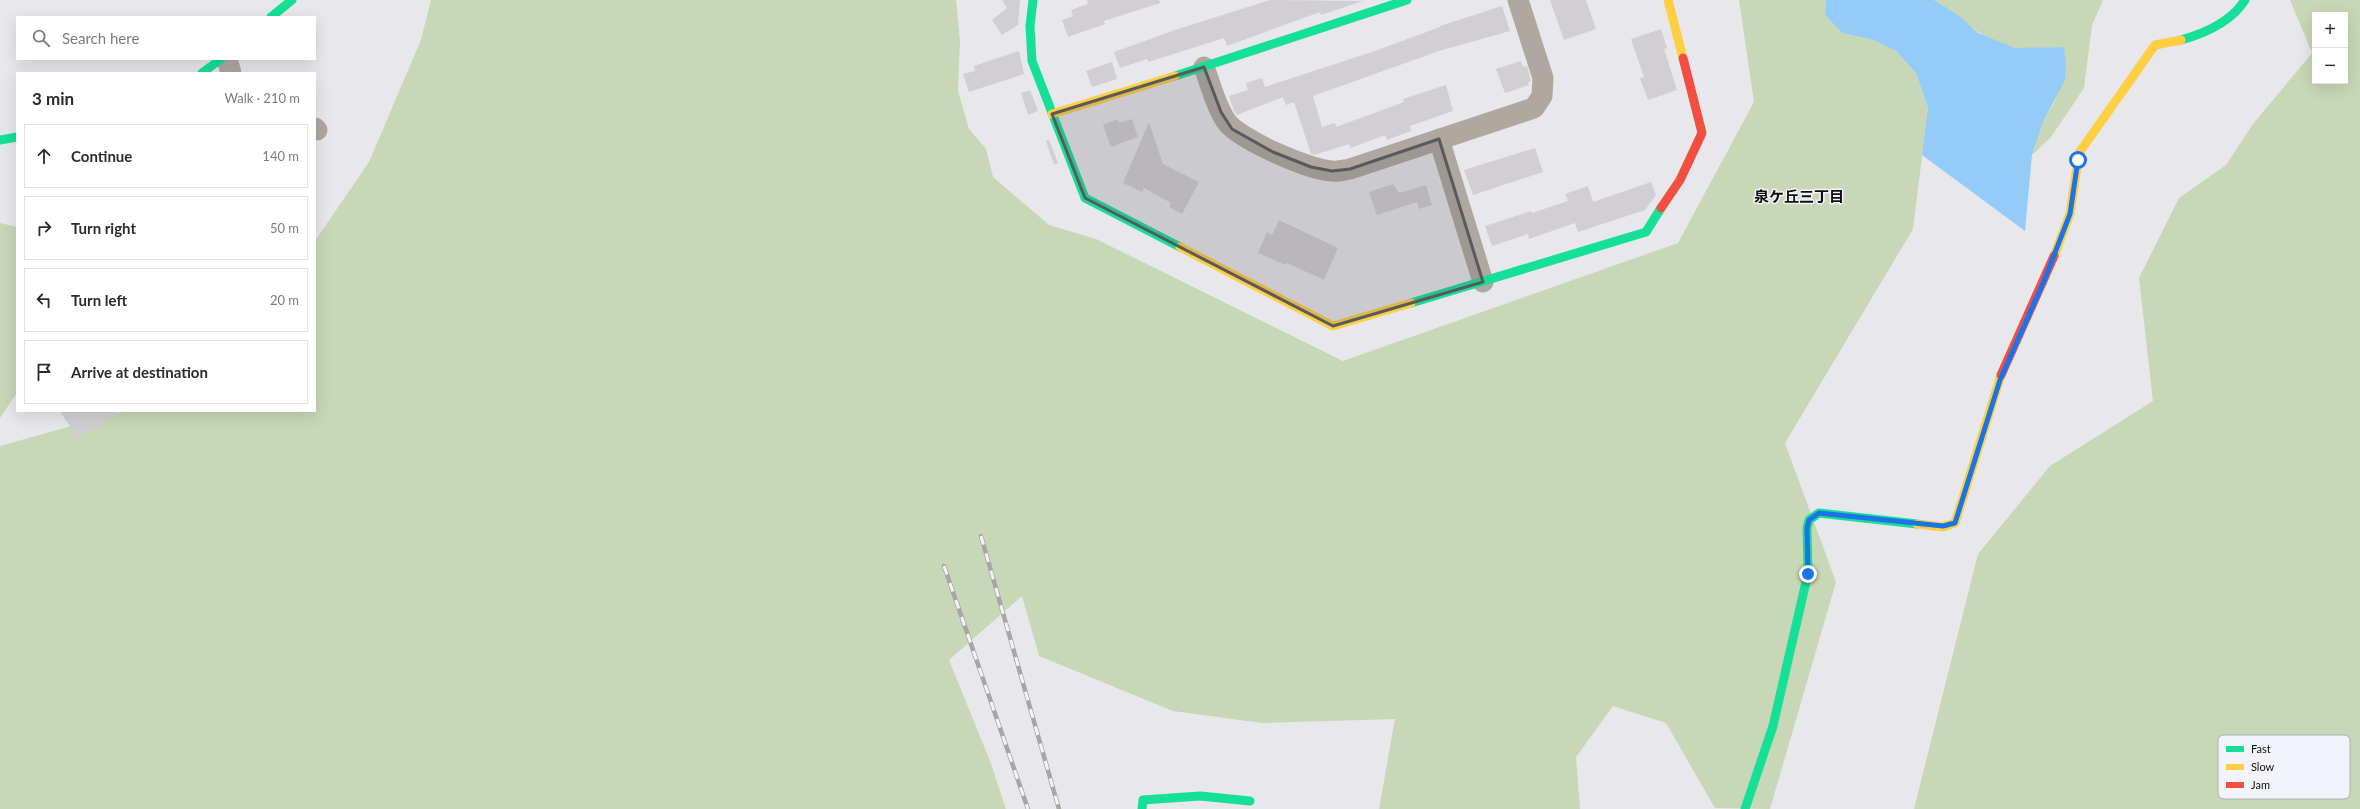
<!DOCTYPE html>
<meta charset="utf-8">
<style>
body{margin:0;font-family:Lato,"Noto Sans JP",sans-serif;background:#f2f2f3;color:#2b2b33}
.controls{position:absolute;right:12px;top:12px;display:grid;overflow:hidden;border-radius:0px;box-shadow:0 4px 16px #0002}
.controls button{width:36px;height:36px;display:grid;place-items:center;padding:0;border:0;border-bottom:1px solid #e1e1e2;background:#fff;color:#2b2b33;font:20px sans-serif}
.stop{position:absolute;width:12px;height:12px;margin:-9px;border:3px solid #1a73e8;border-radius:50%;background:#fff}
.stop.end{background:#1a73e8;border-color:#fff;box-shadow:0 1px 4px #0008}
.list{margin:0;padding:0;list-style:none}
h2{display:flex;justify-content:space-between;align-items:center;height:52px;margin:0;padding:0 16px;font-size:17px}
h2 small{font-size:13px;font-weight:400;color:#7c7c81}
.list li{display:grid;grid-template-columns:26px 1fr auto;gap:12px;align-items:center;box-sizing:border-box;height:64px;margin:0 8px 8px;padding:0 8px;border:1px solid #e1e1e2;border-radius:0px}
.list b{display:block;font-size:15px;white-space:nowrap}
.list em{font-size:13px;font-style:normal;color:#7c7c81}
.icon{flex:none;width:22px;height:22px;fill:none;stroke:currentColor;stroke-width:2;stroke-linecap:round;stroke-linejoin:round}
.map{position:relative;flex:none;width:2360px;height:809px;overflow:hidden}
.search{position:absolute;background:#fff;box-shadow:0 4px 16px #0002;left:16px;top:16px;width:300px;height:44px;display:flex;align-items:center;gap:10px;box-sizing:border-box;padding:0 14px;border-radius:0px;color:#7c7c81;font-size:15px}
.panel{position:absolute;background:#fff;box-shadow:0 4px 16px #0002;left:16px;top:72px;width:300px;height:340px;border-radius:0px}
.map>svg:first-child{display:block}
.green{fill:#c8d7b6;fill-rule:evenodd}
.water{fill:#95ccf7}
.building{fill:#d1cfd1}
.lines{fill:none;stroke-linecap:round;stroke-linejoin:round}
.street{stroke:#afa8a1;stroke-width:21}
.fast{stroke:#16e098;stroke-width:9}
.slow{stroke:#ffcf43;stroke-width:9}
.jam{stroke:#f24e42;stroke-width:9}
.rail-casing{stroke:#a7a6a5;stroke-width:4.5}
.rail{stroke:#f3f3fb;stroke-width:3;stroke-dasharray:9;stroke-linecap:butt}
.route{stroke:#1a73e8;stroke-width:5}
.marked{fill:#5a5a5d;fill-opacity:0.2;stroke:#5a5a5d;stroke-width:3;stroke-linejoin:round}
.labels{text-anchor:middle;stroke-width:3;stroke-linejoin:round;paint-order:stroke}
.neighbourhood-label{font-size:15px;font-weight:bold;fill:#0e0e10;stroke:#f3f3fb}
.key{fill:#f3f3fb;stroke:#aeaeb4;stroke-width:1}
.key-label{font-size:11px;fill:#0e0e10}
</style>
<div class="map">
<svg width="2360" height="809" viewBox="0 0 2360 809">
<rect width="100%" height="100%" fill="#e7e7ec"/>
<!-- green -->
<g class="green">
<path d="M 431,0 L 956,0 L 960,41 L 958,91 L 969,129 L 986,149 L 993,177 L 1049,225 L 1096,239 L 1343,361 L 1678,243 L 1754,102 L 1739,0 L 1826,0 L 1825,15 L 1842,33 L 1873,40 L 1896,51 L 1916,73 L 1928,108 L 1913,229 L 1785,443 L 1836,582 L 1770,809 L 1715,808 L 1666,723 L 1613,706 L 1576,757 L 1580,809 L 1379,809 L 1395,719 L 1262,723 L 1173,711 L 1039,656 L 1022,596 L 949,660 L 990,761 L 1006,809 L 0,809 L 0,446 L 125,411 L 315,411 L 315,241 L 369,162 L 421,40 Z"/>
<path d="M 1934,0 L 2103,0 L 2092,25 L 2084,88 L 2051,137 L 2032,155 L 2044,120 L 2056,99 L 2064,47 C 2049,47 2029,51 2015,48 C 1983,42 1960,16 1934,0 Z"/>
<path d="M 2290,0 L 2360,0 L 2360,809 L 1914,809 L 1978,554 L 2050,466 L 2153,401 L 2139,278 L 2179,198 L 2226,165 L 2253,124 L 2312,53 ZM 2315,15 L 2345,15 L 2345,81 L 2315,81 Z"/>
<path d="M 0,223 L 17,227 L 17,393 L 0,418 Z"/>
</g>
<!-- water -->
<path class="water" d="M 1826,0 L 1934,0 L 1958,15 L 1978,33 L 2015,48 L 2064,47 L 2066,64 L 2065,80 L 2044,120 L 2032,155 L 2025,231 L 1922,155 L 1928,108 L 1916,73 L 1896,51 L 1873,40 L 1842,33 L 1825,15 Z"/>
<!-- building -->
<g class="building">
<path d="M 1002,0 L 1020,0 L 1018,25 L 1002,35 L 992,20 L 1007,8 Z"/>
<path d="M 1087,0 L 1159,0 L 1160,3 L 1104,21 L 1105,24 L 1068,37 L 1062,20 L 1073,16 L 1071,10 L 1088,4 Z"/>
<path d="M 1270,0 L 1363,1 L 1321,15 L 1320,12 L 1227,46 L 1224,38 L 1148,62 L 1147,59 L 1120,68 L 1114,52 L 1175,30 Z"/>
<path d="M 1550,0 L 1586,0 L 1596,29 L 1564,40 Z"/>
<path d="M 1502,6 L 1510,31 L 1439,51 L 1313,96 L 1322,127 L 1335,123 L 1336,127 L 1404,102 L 1403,99 L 1446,85 L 1453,111 L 1410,126 L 1411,131 L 1387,140 L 1385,135 L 1351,148 L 1349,144 L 1314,155 L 1311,154 L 1294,102 L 1286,105 L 1283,97 L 1237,115 L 1234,111 L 1229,96 L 1248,90 L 1246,83 L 1262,78 L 1265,87 L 1378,50 L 1440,27 L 1440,26 Z"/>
<path d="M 1661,29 L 1667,48 L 1664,49 L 1677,90 L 1648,100 L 1640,78 L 1644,77 L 1631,39 Z"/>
<path d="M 1019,51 L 1024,74 L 969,92 L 963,74 L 975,71 L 974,66 Z"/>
<path d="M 1521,61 L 1523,67 L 1527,66 L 1531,81 L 1528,82 L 1529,85 L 1505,93 L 1496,69 Z"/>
<path d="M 1112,62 L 1117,79 L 1092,87 L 1086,71 Z"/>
<path d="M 1030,90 L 1038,111 L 1028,115 L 1021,93 Z"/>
<path d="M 1118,119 L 1119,123 L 1132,119 L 1138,137 L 1111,147 L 1103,125 Z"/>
<path d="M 1149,122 L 1163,164 L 1199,182 L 1182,214 L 1169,207 L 1171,203 L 1144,188 L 1142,192 L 1123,183 Z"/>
<path d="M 1049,140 L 1058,163 L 1054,165 L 1046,141 Z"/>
<path d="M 1535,148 L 1543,172 L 1473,195 L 1464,170 Z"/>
<path d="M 1651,182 L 1656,195 L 1645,210 L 1578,232 L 1575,223 L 1529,239 L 1528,234 L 1492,246 L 1485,226 L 1531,211 L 1532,213 L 1568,201 L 1565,194 L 1588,186 L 1593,202 Z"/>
<path d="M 1393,184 L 1399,193 L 1426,185 L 1432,205 L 1419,209 L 1417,202 L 1377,215 L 1369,192 Z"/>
<path d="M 1279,220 L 1338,248 L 1324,280 L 1287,263 L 1286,265 L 1258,253 L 1267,232 L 1272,235 Z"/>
<path d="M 60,411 L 120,411 L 90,432 L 89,430 L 77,438 Z"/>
</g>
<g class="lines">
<!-- street -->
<g class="street">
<path d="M 227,59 L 231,73"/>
<path d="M 1204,67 C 1211,85 1215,105 1226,121 C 1238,139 1309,170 1332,171 C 1338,172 1344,170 1350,169 L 1534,108 L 1542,96 L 1543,78 L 1518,0"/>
<path d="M 315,128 L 317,130"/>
<path d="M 1439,139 L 1483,282"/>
</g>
<!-- fast -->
<g class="fast">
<path d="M 1033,0 L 1030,26 L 1032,61 L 1085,198 L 1180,247"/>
<path d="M 271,17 L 292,0"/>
<path d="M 2181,40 C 2206,33 2231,22 2245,0"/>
<path d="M 202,73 L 221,59"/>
<path d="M 1175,76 L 1407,0"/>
<path d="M 0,140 L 17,137"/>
<path d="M 1411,303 L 1646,232 L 1661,208"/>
<path d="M 1142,809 L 1143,800 L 1200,796 L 1250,801"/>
<path d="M 1745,809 L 1773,726 L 1808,573 L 1807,528 L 1809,520 L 1819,513 L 1917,524"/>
</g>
<!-- slow -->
<g class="slow">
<path d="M 1668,0 L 1683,58"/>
<path d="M 1052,114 L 1175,76"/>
<path d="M 1180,247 L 1333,326 L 1411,303"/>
<path d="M 2054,256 L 2070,214 L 2079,153 L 2155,45 L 2181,40"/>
<path d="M 1917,524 L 1943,527 L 1955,523 L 2001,375"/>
</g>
<!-- jam -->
<g class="jam">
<path d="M 1661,208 L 1680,180 L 1702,133 L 1683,58"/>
<path d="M 2001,375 L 2054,256"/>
</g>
<!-- rail casing -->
<g class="rail-casing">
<g id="rail">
<path d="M 981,536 L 1059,809"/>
<path d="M 944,566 L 1028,809"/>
</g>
</g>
<!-- rail -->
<use href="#rail" class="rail"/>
</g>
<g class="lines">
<!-- route -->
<path class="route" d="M 1808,574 L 1807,528 L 1809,520 L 1819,513 L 1943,526 L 1955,523 L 2000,380 L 2044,281 L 2070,214 L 2078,160"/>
</g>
<!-- marked area -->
<path class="marked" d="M 1204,67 L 1221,112 L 1232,129 L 1273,152 L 1311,167 L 1332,171 L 1350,169 L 1439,139 L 1483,282 L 1333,326 L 1085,198 L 1052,114 Z"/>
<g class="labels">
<!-- neighbourhood labels -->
<g class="neighbourhood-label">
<text x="1799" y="202">泉ケ丘三丁目</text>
</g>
</g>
<!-- legend -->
<rect x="2218" y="735" width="132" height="64" rx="6" class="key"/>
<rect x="2226" y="746" width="18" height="6" fill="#16e098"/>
<rect x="2226" y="764" width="18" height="6" fill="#ffcf43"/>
<rect x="2226" y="782" width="18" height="6" fill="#f24e42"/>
<g class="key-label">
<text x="2251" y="753">Fast</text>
<text x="2251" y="771">Slow</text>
<text x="2251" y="789">Jam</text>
</g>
</svg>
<div class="controls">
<button>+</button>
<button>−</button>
</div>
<div class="stop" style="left:2078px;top:160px"></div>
<div class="stop end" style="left:1808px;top:574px"></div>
<div class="search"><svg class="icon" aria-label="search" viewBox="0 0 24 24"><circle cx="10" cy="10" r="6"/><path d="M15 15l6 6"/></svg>Search here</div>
<section class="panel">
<h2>3 min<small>Walk · 210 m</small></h2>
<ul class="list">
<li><svg class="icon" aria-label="ahead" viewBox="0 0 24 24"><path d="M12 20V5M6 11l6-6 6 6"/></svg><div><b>Continue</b></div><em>140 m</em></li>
<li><svg class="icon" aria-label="right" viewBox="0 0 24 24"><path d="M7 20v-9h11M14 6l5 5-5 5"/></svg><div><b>Turn right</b></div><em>50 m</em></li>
<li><svg class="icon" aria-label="left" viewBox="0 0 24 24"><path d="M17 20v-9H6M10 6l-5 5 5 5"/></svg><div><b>Turn left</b></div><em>20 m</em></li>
<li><svg class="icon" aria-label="arrive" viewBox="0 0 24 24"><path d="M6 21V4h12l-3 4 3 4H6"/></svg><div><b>Arrive at destination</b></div></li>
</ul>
</section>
</div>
